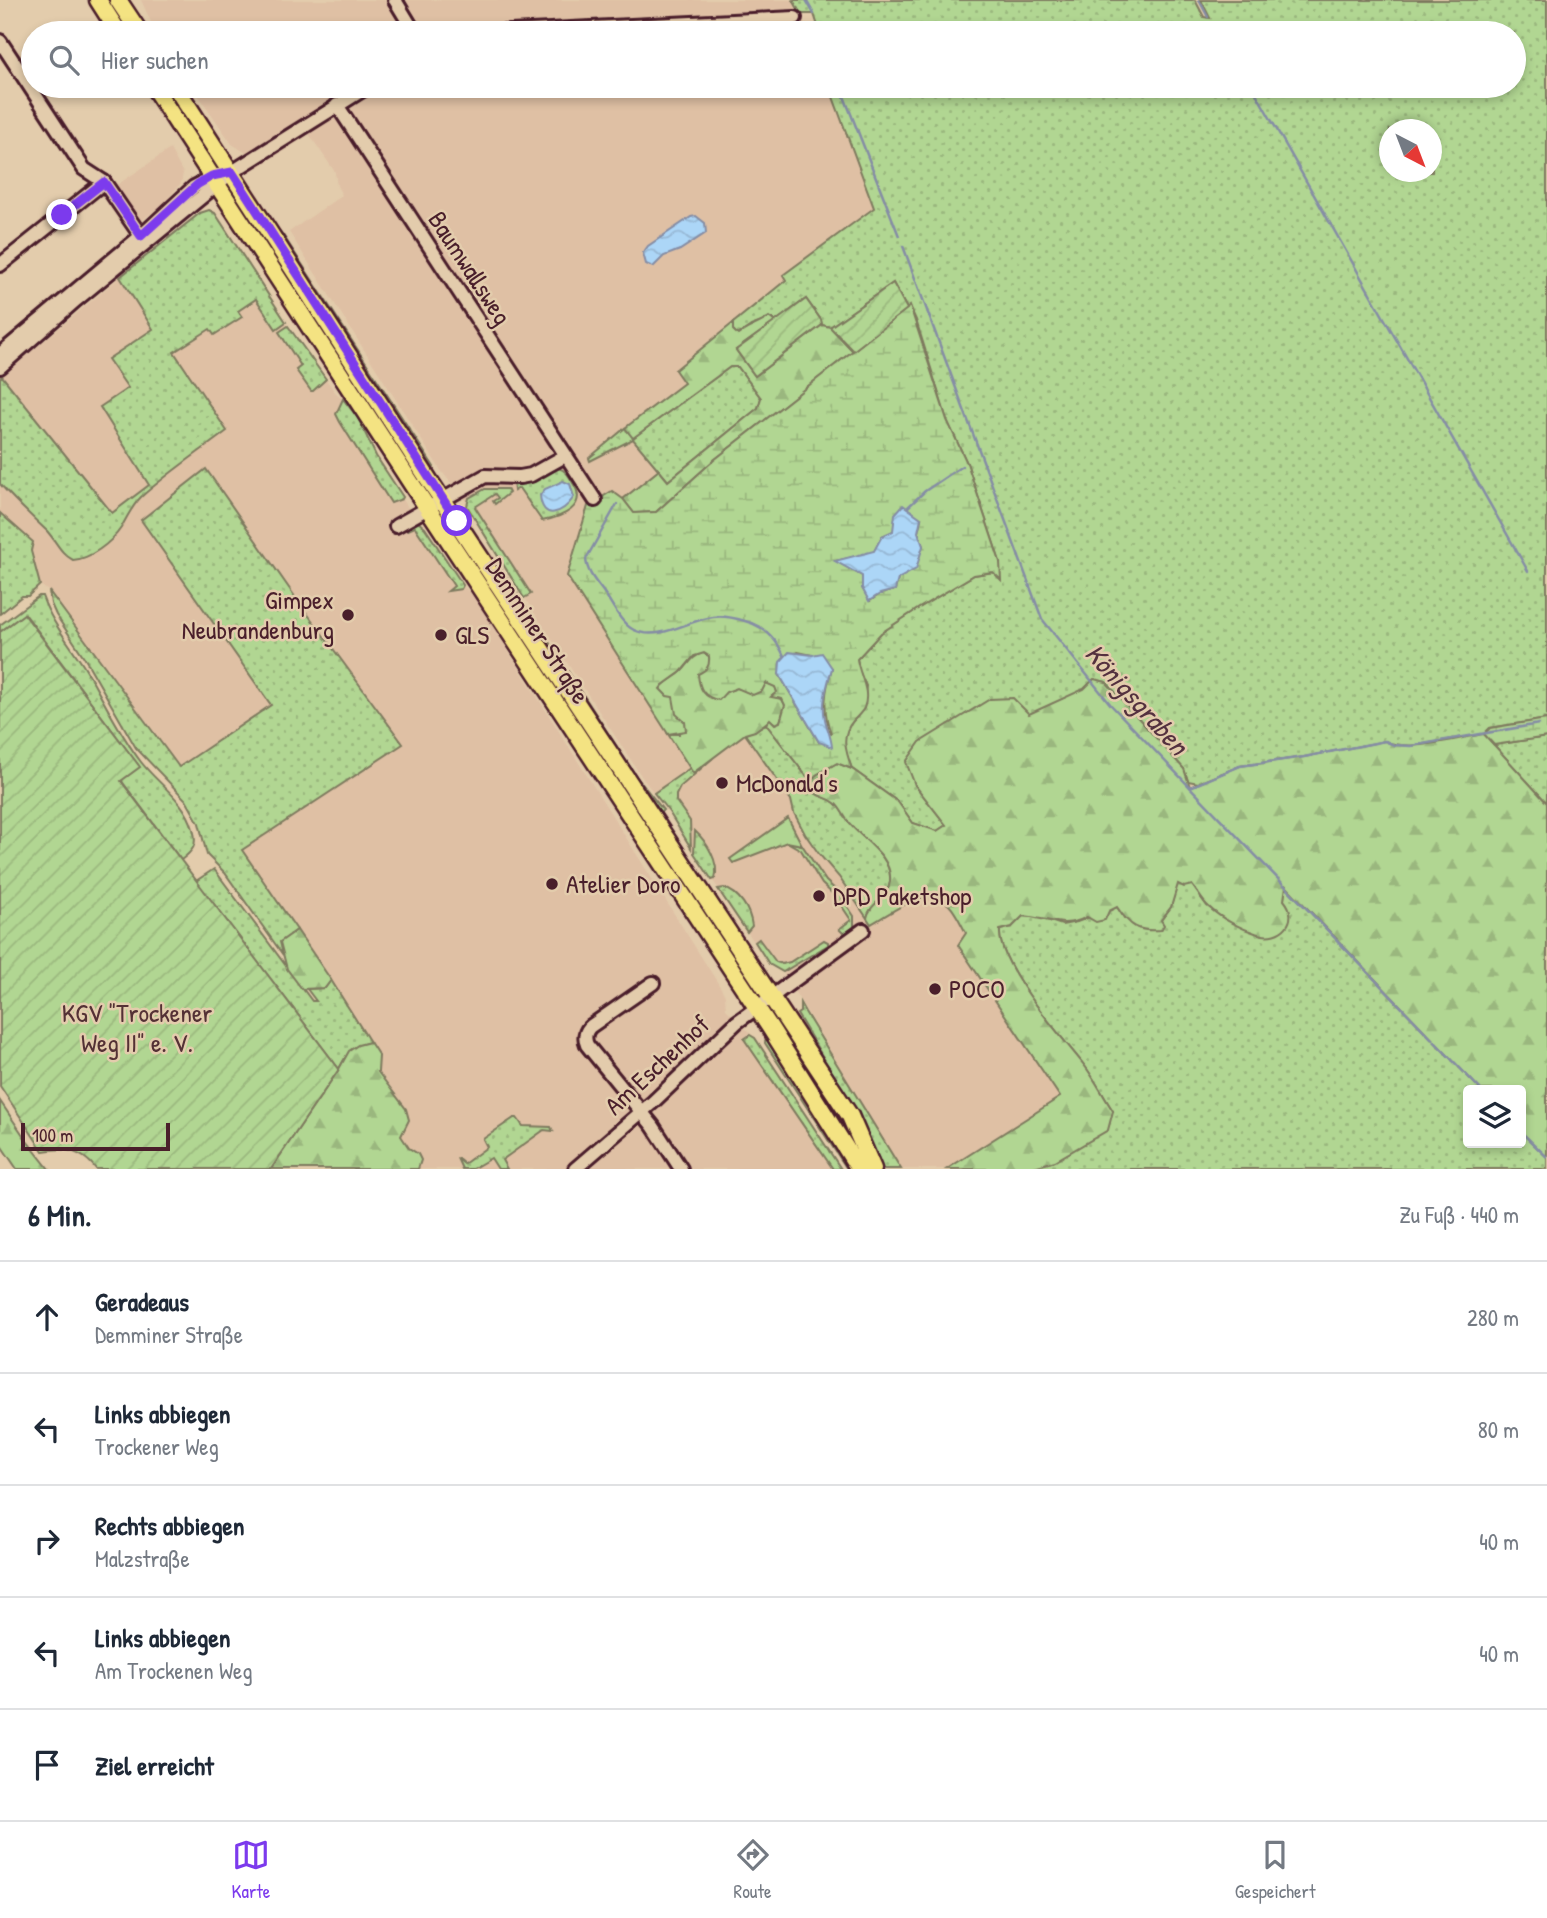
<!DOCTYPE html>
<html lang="de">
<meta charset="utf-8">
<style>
body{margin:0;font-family:"Patrick Hand",sans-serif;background:#f2f2f3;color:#1f2937}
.controls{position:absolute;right:21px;bottom:21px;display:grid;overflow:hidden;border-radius:7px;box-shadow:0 4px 10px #0003}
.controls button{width:63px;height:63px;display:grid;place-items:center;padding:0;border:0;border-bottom:2px solid #e0e1e3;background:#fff;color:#1f2937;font:35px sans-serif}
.compass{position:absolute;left:1379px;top:119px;width:63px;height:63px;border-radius:50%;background:#fff;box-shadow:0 4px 10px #0003;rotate:138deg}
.scale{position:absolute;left:21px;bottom:18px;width:149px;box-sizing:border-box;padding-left:7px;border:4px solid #4a1f2b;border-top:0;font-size:19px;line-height:24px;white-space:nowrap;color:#4a1f2b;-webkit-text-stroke:5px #e3ccac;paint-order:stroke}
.stop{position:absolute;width:21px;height:21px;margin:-16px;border:5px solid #7c3aed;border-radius:50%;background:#fff}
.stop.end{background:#7c3aed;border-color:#fff;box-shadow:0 2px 7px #0008}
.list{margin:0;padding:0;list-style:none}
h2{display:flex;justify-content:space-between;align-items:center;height:91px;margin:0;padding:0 28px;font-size:30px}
h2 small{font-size:23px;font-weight:400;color:#747a83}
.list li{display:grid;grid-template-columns:46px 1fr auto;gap:21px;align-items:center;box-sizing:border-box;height:112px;padding:0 28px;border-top:2px solid #e0e1e3}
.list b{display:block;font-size:26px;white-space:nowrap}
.list p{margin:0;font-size:23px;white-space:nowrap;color:#747a83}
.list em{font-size:23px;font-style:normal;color:#747a83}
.icon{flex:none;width:38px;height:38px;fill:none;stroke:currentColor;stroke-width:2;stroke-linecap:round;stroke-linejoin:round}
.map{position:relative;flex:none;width:1547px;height:1169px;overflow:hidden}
.search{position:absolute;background:#fff;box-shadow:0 4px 10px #0003;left:21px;right:21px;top:21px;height:77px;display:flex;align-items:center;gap:18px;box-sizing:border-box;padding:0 24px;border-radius:38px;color:#747a83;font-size:26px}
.sheet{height:651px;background:#fff}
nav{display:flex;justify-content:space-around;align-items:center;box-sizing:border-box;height:98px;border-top:2px solid #e0e1e3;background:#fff;font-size:19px;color:#747a83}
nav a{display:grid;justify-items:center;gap:4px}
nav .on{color:#7c3aed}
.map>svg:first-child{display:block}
.built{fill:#dfc0a4}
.grass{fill:url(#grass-dots);stroke:#7e7a5e;stroke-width:2;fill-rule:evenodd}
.forest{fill:url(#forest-firs);stroke:#7e7a5e;stroke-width:2}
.wetland{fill:url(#wetland-marsh);stroke:#7e7a5e;stroke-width:2;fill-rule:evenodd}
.garden{fill:url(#garden-furrows);stroke:#7e7a5e;stroke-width:2}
.water{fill:url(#water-waves);stroke:#858da5;stroke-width:2}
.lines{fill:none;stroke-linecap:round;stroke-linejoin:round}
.stream{stroke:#858da5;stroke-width:2.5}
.minor-casing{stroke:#4a1f2b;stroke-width:18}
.major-casing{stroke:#4a1f2b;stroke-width:21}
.minor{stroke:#e3ccac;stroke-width:12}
.major{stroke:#f4e382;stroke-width:16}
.route{stroke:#7c3aed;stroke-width:9}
.poi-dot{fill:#4a1f2b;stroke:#e3ccac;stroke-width:2.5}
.labels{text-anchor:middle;stroke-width:5;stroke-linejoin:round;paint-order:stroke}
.street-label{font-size:26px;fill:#4a1f2b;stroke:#e3ccac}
.poi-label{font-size:26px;fill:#4a1f2b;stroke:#e3ccac;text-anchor:start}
.park-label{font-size:26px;fill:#543135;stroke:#e3ccac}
.water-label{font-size:28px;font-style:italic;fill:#54313f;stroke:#e3ccac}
</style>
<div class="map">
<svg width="1547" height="1169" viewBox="0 0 1547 1169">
<defs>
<pattern id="grass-dots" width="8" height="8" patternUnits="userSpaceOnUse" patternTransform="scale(1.75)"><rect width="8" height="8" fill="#b1d692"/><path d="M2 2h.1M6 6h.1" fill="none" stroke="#9ab77e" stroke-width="1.8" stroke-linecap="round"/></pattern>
<pattern id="forest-firs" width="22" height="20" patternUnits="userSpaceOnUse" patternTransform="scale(1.75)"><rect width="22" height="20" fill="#b1d692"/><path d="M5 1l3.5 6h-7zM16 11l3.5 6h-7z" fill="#9ab77e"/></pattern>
<pattern id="wetland-marsh" width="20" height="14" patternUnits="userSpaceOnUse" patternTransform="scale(1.75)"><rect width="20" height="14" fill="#b1d692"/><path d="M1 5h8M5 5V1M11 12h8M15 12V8" fill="none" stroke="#9ab77e"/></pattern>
<pattern id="garden-furrows" width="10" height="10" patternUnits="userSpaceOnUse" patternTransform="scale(1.75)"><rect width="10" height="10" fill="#b1d692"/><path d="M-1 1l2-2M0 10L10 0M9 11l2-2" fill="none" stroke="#9ab77e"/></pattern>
<pattern id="water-waves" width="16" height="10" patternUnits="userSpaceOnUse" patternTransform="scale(1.75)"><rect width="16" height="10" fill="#acd6f7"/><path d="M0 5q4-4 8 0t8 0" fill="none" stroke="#96b7d4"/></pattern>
</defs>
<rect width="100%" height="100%" fill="#e3ccac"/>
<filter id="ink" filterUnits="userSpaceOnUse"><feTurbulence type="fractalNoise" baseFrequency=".0143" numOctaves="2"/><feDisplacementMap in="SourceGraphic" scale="14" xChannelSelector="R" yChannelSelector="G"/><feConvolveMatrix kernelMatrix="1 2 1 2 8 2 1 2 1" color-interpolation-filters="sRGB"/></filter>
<g filter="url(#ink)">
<!-- built -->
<g class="built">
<path d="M 141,0 L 793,0 L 810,33 L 156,33 Z"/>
<path d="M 192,86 L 829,86 L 874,208 L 784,275 L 786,280 L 675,370 L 684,382 L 625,428 L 659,470 L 623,499 L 612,491 L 588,506 L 567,576 L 693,773 L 745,734 L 791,800 L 794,814 L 818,854 L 839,877 L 871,924 L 923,896 L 939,897 L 950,905 L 967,933 L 959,946 L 1060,1097 L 947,1169 L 901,1169 L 783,972 L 769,964 L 691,848 L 669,812 L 644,780 L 501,562 L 470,511 L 467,502 L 442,472 L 289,232 L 342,195 L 337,186 L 335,172 L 309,134 L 257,168 L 248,154 L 232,144 Z"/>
<path d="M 170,149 L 183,173 L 181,183 L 163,204 L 137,224 L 114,187 Z"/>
<path d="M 209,210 L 215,213 L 288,326 L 335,392 L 345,401 L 358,418 L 376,456 L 409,509 L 425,528 L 463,585 L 476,600 L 721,988 L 725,996 L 726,1009 L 755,1038 L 841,1169 L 418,1169 L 421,1160 L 409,1149 L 401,1136 L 409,1120 L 406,1109 L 378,1072 L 379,1056 L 335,986 L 242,850 L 51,593 L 40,585 L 29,538 L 0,513 L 0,378 L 120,277 L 200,213 Z"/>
</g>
<!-- grass -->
<g class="grass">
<path d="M 793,0 L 1195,0 L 1204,17 L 1210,18 L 1201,0 L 1547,0 L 1547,719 L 1490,728 L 1484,734 L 1411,746 L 1394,745 L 1240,766 L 1198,783 L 1188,781 L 1184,769 L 1106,682 L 1094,679 L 1084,689 L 915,785 L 946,825 L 937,831 L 913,823 L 898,802 L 852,769 L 844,747 L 846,729 L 864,708 L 866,686 L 859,671 L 857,659 L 881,633 L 919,608 L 974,575 L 994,572 L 1000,562 L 967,463 L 947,420 L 916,320 L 910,307 L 907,309 L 893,283 L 830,327 L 822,325 L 821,320 L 806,299 L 775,322 L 772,318 L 751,326 L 738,335 L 733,330 L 733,323 L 786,280 L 783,275 L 874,208 L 829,86 L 1514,86 L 1514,33 L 810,33 L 807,26 L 818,26 L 814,14 L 801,14 ZM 1390,130 L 1432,130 L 1432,172 L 1390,172 Z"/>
<path d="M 209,210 L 215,213 L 286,322 L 276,329 L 256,299 L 238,311 L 242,317 L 214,335 L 210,329 L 174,352 L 227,431 C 198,453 168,473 141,497 C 132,506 127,517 121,528 C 111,543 90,559 73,560 C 61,554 56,541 47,531 C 31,516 15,501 0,484 L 0,378 L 2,376 L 112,513 L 149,485 L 100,407 L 128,388 L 108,359 L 153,329 L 120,277 L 200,213 Z"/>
<path d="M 262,210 L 283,235 L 434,467 L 433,471 Z"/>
<path d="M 288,326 L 326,379 L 313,391 L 311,391 L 296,370 L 301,366 L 279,332 Z"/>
<path d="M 730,367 L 738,367 L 761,398 L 758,408 L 668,481 L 633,439 L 590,461 L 589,458 L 625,428 L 633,438 Z"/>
<path d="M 343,399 L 358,418 L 376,456 L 403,497 L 402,499 L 391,503 L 340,422 L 336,414 Z"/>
<path d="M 558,468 C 566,470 569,476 573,483 C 589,507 562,517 542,521 L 519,488 L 514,491 L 513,482 L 540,476 Z"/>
<path d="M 206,469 L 298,601 L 403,744 L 242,850 L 297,930 L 281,942 L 283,955 L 225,873 L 207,855 L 199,823 L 186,800 L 136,748 L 84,657 L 56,615 L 51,604 L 49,591 L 179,767 L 271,705 L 141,520 Z"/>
<path d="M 485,489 L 507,489 L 509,493 L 495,504 L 493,501 L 498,498 L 495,494 L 475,507 L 531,594 L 524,598 L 467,506 L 469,498 Z"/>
<path d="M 0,513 L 33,542 L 31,551 L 40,585 L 28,596 L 22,596 L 0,614 Z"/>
<path d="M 446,519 L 752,975 L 748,977 L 703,909 L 684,887 L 444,520 Z"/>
<path d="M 417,521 L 425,528 L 463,585 L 461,589 L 448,591 L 454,586 L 415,527 L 408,530 L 409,526 Z"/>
<path d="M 496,561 L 638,779 L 663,810 L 661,812 L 650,802 L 508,586 Z"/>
<path d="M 39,596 L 42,596 C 52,624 71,645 86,670 C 104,701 119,733 141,762 C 159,785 185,800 193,829 C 198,845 193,851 181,860 L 121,780 L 139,766 L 25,614 L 0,632 L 0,625 Z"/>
<path d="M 766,724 L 811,782 L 809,785 C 818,800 824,794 835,803 C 842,808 845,819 851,825 C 865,841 893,857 890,882 C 888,898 869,904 867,918 L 839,877 L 819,854 L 805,834 L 794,813 L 791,800 L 745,734 Z"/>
<path d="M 1547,737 L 1547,803 L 1494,745 Z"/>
<path d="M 713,758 L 680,787 L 676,795 L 676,801 L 690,821 L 691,848 L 669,812 L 654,793 L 690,768 L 694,773 Z"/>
<path d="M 695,831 C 706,841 720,862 715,879 L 712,880 L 694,853 Z"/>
<path d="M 787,842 L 802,845 L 826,881 L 838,892 L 854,916 L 854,928 L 845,935 L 839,929 L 851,920 L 835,896 L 822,884 L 801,850 Z"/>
<path d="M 214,869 L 312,1001 L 316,1001 L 307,989 L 325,988 L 331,980 L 370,1042 C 352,1046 347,1053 339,1069 L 196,881 Z"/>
<path d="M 1177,883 L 1192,885 L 1207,906 L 1221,916 L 1260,934 L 1284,900 L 1285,886 L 1481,1090 L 1468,1090 L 1468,1143 L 1521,1143 L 1521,1132 L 1547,1157 L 1547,1169 L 1027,1169 L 1055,1161 L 1113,1111 C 1103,1096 1095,1079 1084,1065 C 1062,1037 997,965 1000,930 L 1012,927 L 1023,916 L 1041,918 L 1062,925 L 1077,922 L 1117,907 L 1124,918 L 1161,920 L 1171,907 Z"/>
<path d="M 724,888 C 740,893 750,910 752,926 L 747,932 L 718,889 Z"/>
<path d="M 759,939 L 776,962 L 782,964 L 790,962 L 824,940 L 828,942 L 828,945 L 783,972 L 769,964 L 755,942 Z"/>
<path d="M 800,1003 L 805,1012 L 901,1169 L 877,1169 L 857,1114 L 797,1014 L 800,1012 Z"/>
<path d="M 750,1035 L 755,1038 L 841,1169 L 833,1169 L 744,1039 Z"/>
<path d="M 766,1035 L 855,1169 L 847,1169 L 765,1043 Z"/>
<path d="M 514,1118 L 517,1118 L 523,1126 L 551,1127 L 553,1131 L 544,1130 L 502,1160 L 507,1169 L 498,1169 L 491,1158 L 472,1169 L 462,1169 L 457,1158 L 464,1164 L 487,1147 L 483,1139 Z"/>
</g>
<!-- forest -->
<g class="forest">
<path d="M 769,317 L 775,322 L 736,350 L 755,376 L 822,325 L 830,327 L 853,351 L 714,460 L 656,512 L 634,513 L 623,499 L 659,470 L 668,481 L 758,408 L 761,398 L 738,367 L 730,367 L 633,438 L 625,428 L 684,383 L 675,370 L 733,323 L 733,330 L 738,335 C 749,326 759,325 769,317 Z"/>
<path d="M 703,653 L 709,656 L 710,664 L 706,671 L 726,692 L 737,688 L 747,691 L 766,683 L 775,686 L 777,692 L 772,696 L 782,699 L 785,705 L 780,722 L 776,724 L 770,720 L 755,731 L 745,734 L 693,773 L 668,734 L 679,734 C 677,715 674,702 660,689 C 665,681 675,678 682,671 C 690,663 691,657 703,653 Z"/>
<path d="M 1094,679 L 1106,682 L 1184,769 L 1190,787 L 1240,766 L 1304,757 L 1385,741 C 1408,753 1458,738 1484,734 L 1547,803 L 1547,1157 L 1521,1132 L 1521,1090 L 1481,1090 L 1286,886 L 1284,900 C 1301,920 1281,941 1258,934 C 1242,929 1221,919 1209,907 C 1202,901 1198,892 1192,885 L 1184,887 L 1178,884 L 1171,907 L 1161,920 L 1164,925 L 1161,930 C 1138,932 1130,927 1117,907 L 1109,911 L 1105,920 L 1096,922 L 1087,917 C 1062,930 1049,918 1023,916 L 1012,927 L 1000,930 C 997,965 1062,1037 1084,1065 C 1095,1079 1103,1096 1113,1111 L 1108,1130 L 1055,1161 L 1027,1169 L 947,1169 L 1060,1097 L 958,945 L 966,933 C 961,924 956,912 949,905 C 928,882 892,913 871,924 L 867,918 C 869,904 888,898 890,882 C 893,857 865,841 851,825 C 845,819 841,808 835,803 C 823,794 818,800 809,785 L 816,775 L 837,763 L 852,769 L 898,802 L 913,823 L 937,831 L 946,825 L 915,785 L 906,762 L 920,742 L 990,699 L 1013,698 L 1029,714 L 1084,689 Z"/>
<path d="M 788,818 L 802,845 L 787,842 L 733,863 L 730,859 Z"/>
<path d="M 297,930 L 331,980 L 325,988 L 302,989 L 287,969 L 280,942 Z"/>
<path d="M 370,1042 L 379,1056 L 378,1072 L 406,1109 L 409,1120 L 401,1136 L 409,1148 L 418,1154 L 421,1160 L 418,1169 L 271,1169 L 339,1069 L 349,1051 L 358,1045 Z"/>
<path d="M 0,1101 L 27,1141 L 49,1169 L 17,1169 L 0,1144 Z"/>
</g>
<!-- wetland -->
<g class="wetland">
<path d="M 910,306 L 947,420 L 967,463 L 1000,562 L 1001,580 L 993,572 L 974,575 L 919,608 L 881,633 L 857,659 C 859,675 871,691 864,708 C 862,712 856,718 853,721 C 840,736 846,752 852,769 L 837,763 L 816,775 L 811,782 L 766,724 L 770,719 L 775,724 L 780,722 L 785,705 L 782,699 L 771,697 L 777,692 L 775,687 L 766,683 L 762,691 L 753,695 L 737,688 L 726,692 L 719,700 C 704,698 699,689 698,674 C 707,670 710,666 709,656 L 704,653 L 694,656 L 681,672 L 663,685 L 660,689 L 667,696 L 673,697 L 676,714 L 685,722 L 686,731 L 668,734 L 567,576 L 588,506 L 612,491 L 623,499 L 634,513 L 656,512 L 714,460 ZM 921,519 L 918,532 L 923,546 L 898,579 L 895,590 L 880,594 L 870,601 L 862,588 L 862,576 L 836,561 L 874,552 L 882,536 ZM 798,652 L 812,655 L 832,668 C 825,690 822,711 831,733 L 819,742 L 779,674 Z"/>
<path d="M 1547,719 L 1547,737 L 1494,745 L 1484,734 L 1490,728 Z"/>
</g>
<!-- garden -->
<g class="garden">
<path d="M 893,283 L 907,309 L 853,351 L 830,327 Z"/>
<path d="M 806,299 L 821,320 L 822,325 L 755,376 L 736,350 Z"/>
<path d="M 24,614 L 140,767 L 121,781 L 339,1069 L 271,1169 L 96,1169 C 83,1151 63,1147 43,1151 L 0,1086 L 0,632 Z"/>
</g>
<!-- water -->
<g class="water">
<path d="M 696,216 L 705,223 L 706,233 L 680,250 L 664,256 L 653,267 L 646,264 L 643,253 L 648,246 L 691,217 Z"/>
<path d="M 563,481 L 570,484 L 574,497 C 563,513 542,523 540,495 L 545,489 Z"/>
<path d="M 903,505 L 921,518 L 918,532 L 923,546 L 916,569 L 898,579 L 895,590 L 880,594 L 869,601 L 862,588 L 862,576 L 835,561 L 874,551 L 882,536 L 893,531 L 895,514 Z"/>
<path d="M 789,652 L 812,655 L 822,653 L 832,668 C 828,683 821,703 825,719 C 827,729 831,736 832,747 L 819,742 L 779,674 L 780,662 Z"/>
</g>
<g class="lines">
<!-- stream -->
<g class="stream">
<path d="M 806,0 L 814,14"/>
<path d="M 1199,0 L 1208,17"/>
<path d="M 820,30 L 821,33"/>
<path d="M 840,86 L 899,236"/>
<path d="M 1252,86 L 1528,571"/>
<path d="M 903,246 L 1042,619 L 1111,705 L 1481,1090"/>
<path d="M 617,504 L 586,559 C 587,574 599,585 607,597 C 614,608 622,624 634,630 C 659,642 688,620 713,617 C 724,615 735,618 745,621 C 764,626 776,638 784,656"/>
<path d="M 908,507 L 925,491 L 962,466"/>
<path d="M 1190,787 L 1240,766 L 1304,757 L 1385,741 L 1394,745 L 1411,746 L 1539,724"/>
<path d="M 1521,1132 L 1547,1157"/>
</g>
<!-- minor casing -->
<g class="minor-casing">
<g id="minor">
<path d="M 395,0 L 415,33"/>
<path d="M 489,33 L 795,18"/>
<path d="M 0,41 L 84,169 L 104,182 L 141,236"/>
<path d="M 337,105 L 595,500"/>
<path d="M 0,265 L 104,182"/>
<path d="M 0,354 L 141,236 L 194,187 L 218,175"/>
<path d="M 0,367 L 76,300 L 232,172 L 369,86"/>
<path d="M 396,526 L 485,476 L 520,477 L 531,475 L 565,456"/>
<path d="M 653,983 L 591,1026 C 585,1031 584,1038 587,1045 L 653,1126 L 681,1169"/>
<path d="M 575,1169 L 653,1102 L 737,1022 L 863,930"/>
</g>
</g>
<!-- major casing -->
<g class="major-casing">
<g id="major">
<path d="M 98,0 L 119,33"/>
<path d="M 118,0 L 140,33"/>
<path d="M 153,86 L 415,489 L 771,1029 L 859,1169"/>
<path d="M 175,86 L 429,480 L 850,1116 L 873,1169"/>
</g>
</g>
<!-- minor -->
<use href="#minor" class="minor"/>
<!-- major -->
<use href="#major" class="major"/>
</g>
</g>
<g class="lines" filter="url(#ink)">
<!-- route -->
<path class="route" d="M 62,215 L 104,182 L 141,236 L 198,184 L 212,176 L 232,172 L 457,521"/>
</g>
<!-- markers -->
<g class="poi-dot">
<circle cx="348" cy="615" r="7"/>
<circle cx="441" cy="635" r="7"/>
<circle cx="722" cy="783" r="7"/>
<circle cx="552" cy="884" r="7"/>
<circle cx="819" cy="896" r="7"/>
<circle cx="935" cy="989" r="7"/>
</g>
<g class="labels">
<!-- street labels -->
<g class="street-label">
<text transform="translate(470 268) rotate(57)" y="9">Baumwallsweg</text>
<text transform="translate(538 631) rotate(57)" y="9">Demminer Straße</text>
<text transform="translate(657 1065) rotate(-43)" y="9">Am Eschenhof</text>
</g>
<!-- poi labels -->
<g class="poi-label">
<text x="334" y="609" text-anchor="end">Gimpex<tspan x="334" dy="30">Neubrandenburg</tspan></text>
<text x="455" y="644">GLS</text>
<text x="736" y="792">McDonald's</text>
<text x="566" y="893">Atelier Doro</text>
<text x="833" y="905">DPD Paketshop</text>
<text x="949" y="998">POCO</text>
</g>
<!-- park labels -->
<g class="park-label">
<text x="137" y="1022">KGV "Trockener<tspan x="137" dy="30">Weg II" e. V.</tspan></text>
</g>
<!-- water labels -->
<g class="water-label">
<text transform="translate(1137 699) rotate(48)" y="10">Königsgraben</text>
</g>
</g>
</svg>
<div class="controls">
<button><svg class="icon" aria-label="layers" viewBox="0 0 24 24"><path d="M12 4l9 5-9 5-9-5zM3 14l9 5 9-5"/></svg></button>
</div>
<svg class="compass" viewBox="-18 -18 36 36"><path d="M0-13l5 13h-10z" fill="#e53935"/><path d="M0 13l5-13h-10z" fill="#747a83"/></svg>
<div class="scale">100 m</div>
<div class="stop" style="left:457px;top:521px"></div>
<div class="stop end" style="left:62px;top:215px"></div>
<div class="search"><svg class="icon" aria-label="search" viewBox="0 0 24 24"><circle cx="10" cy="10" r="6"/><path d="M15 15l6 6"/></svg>Hier suchen</div>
</div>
<section class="sheet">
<h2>6 Min.<small>Zu Fuß · 440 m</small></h2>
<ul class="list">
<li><svg class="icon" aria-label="ahead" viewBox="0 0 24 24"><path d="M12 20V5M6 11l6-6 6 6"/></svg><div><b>Geradeaus</b><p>Demminer Straße</p></div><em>280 m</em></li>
<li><svg class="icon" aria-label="left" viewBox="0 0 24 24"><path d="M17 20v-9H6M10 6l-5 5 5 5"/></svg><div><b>Links abbiegen</b><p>Trockener Weg</p></div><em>80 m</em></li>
<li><svg class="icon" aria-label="right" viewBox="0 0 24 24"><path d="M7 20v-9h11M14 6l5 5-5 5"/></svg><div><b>Rechts abbiegen</b><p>Malzstraße</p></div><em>40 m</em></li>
<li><svg class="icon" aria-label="left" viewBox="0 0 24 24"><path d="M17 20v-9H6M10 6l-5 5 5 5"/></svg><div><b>Links abbiegen</b><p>Am Trockenen Weg</p></div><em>40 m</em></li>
<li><svg class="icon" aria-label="arrive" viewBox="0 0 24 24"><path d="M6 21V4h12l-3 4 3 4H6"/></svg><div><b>Ziel erreicht</b></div></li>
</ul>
</section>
<nav>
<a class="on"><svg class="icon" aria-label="map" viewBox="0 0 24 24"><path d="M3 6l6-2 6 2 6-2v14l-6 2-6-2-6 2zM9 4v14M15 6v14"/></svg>Karte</a>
<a><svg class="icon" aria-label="directions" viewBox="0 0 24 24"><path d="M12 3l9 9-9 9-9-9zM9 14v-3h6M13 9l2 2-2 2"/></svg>Route</a>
<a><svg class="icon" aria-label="saved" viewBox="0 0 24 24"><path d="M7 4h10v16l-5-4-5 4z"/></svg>Gespeichert</a>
</nav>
